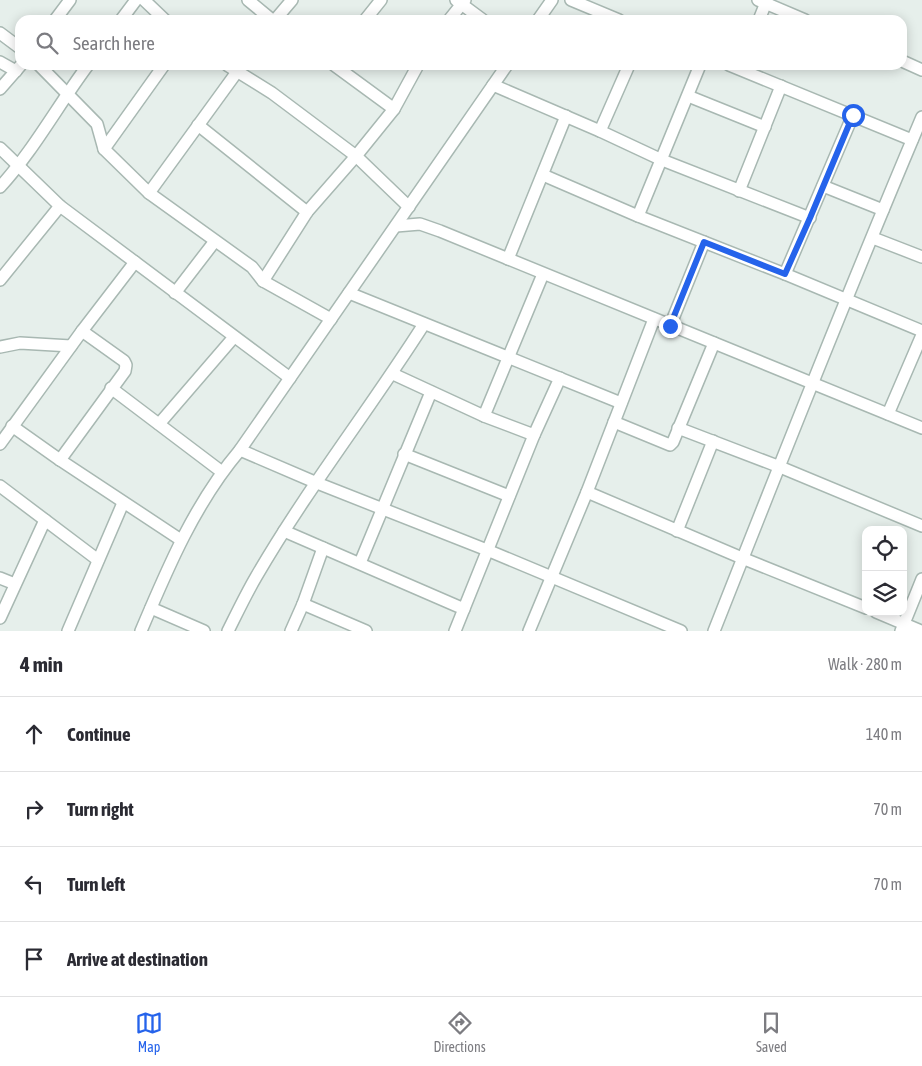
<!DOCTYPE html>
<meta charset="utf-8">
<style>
body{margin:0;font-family:"Asap Condensed",sans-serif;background:#f2f2f3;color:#2b2b33}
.controls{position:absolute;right:15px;bottom:15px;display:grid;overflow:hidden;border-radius:10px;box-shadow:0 2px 12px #0003}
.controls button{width:45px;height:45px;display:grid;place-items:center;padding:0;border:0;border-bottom:1px solid #e1e1e2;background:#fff;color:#2b2b33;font:25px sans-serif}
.stop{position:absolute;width:15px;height:15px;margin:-11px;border:4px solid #2563eb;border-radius:50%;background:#fff}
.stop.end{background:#2563eb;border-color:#fff;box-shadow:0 1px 5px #0008}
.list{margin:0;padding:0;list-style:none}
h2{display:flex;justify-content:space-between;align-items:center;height:65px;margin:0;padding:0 20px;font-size:21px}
h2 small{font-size:16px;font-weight:400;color:#7c7c81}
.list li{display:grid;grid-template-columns:32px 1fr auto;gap:15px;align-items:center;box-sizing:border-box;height:75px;padding:0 20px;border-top:1px solid #e1e1e2}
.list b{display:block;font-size:19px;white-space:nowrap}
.list em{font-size:16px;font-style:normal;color:#7c7c81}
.icon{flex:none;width:28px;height:28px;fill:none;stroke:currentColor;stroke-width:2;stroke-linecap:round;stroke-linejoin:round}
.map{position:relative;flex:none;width:922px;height:631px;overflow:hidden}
.search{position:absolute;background:#fff;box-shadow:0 2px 12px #0003;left:15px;right:15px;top:15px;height:55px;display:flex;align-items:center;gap:12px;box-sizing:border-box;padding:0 18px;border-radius:15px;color:#7c7c81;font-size:19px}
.sheet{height:365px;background:#fff}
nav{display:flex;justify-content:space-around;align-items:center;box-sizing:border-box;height:70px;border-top:1px solid #e1e1e2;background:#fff;font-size:14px;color:#7c7c81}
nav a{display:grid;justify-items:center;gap:2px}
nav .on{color:#2563eb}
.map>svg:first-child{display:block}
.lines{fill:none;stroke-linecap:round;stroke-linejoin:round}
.minor-casing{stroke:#a8b8b2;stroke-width:14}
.minor{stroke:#fff;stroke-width:11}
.route{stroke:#2563eb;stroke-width:6}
</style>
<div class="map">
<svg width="922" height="631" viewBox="0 0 922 631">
<rect width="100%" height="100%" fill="#e6efeb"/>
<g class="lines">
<!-- minor casing -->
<g class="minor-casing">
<g id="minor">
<path d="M 144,0 L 165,20"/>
<path d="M 248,0 L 272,20"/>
<path d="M 456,0 L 483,20"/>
<path d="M 571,0 L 619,20"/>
<path d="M 758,0 L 805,20"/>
<path d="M 55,20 L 70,0"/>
<path d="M 121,20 L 136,0"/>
<path d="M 275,20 L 292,0"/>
<path d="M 365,20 L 381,0"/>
<path d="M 449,20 L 465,0"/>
<path d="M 538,20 L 552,0"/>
<path d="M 759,20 L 767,0"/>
<path d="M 0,33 L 20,48"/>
<path d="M 902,61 L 922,70"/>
<path d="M 0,62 L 16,71"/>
<path d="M 39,65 L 97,124 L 104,149 L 149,193 L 242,65"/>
<path d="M 227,65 L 272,93 L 356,156 L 409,207"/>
<path d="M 334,65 L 394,109"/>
<path d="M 729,65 L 912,140"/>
<path d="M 493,85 L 600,131 L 662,160 L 810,218"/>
<path d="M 0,89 L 21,65"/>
<path d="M 688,96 L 765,127"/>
<path d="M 198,125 L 307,212"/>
<path d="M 600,131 L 629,65"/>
<path d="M 0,148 L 60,206 L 290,378"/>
<path d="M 104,149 L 164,65"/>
<path d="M 543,175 L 638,216 L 785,274 L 922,331"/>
<path d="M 823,186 L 883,210"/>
<path d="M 0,187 C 34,150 58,105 88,65"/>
<path d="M 739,191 L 781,86"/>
<path d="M 149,193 L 252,267 L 263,281 L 331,319"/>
<path d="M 638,216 L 700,65"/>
<path d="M 396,226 L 420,224 L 440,231 L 922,428"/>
<path d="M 873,238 L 922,257"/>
<path d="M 508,259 L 566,116"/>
<path d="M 785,274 L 853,115"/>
<path d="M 0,280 L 60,206"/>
<path d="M 263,281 L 307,212 L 356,156 L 394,109 L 418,65"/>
<path d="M 175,293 L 215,241"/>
<path d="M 349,293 L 621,403"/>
<path d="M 670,326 L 704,242"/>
<path d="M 0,347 L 20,343 L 71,346"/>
<path d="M 393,374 L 484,416 L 534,435"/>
<path d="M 111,388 L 222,472"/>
<path d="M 888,414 L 922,335"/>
<path d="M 484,416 L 543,274"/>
<path d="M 614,422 L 670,445 L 673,442 L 714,343"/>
<path d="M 159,424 L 234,337"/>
<path d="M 12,426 L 60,460 L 181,540"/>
<path d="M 678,428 L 780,467 L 922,526"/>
<path d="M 0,444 L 82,331 L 135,262"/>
<path d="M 240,450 L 317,483 L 487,550 L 681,631"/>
<path d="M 404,454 L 509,496"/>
<path d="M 60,460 L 125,371 L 126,365 L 124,361 L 82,331"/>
<path d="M 0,486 L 98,560"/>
<path d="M 587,492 L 742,558 L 866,608"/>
<path d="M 284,531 L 464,609"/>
<path d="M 677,531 L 713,441"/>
<path d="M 360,563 L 431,392"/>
<path d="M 0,578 L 15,584"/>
<path d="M 303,604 L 366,631"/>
<path d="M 151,608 L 204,631"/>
<path d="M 876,612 L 921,631"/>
<path d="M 0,618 L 45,520"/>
<path d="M 68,631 L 123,503"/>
<path d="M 141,631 C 168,567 195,503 240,450 L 507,65"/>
<path d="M 228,631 C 237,613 246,594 256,577 C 307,489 370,409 424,324"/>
<path d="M 291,631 L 303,604 L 323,548"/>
<path d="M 455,631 L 534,435 L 560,378"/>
<path d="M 529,631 L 587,492 L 654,319"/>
<path d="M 714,631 C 782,459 850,287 922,117"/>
<path d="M 901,631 L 922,579"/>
</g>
</g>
<!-- minor -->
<use href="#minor" class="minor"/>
</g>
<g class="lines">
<!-- route -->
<path class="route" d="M 670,326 L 704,242 L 785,274 L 810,218 L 853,115"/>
</g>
</svg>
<div class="controls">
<button><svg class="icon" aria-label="locate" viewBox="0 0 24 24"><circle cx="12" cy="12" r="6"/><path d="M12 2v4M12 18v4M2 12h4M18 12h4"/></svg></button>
<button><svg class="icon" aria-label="layers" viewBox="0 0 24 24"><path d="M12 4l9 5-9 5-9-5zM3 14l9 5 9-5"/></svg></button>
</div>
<div class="stop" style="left:853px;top:115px"></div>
<div class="stop end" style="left:670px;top:326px"></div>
<div class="search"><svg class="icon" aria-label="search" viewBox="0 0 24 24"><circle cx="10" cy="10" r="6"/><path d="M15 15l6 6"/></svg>Search here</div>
</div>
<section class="sheet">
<h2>4 min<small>Walk · 280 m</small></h2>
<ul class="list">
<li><svg class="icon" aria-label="ahead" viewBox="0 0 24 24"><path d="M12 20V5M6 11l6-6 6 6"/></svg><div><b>Continue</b></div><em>140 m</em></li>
<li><svg class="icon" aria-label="right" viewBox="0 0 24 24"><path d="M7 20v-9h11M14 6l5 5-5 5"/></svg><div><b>Turn right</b></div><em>70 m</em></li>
<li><svg class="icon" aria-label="left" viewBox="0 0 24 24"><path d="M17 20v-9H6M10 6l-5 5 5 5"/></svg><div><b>Turn left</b></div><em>70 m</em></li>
<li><svg class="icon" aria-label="arrive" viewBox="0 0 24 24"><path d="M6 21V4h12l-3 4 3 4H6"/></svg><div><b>Arrive at destination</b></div></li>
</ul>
</section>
<nav>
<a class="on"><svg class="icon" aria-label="map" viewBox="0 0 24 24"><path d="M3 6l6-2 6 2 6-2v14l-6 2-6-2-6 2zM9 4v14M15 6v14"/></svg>Map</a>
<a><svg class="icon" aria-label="directions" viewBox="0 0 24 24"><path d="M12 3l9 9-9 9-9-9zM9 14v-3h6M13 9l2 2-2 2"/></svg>Directions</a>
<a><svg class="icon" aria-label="saved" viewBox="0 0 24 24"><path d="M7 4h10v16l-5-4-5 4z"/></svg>Saved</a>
</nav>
